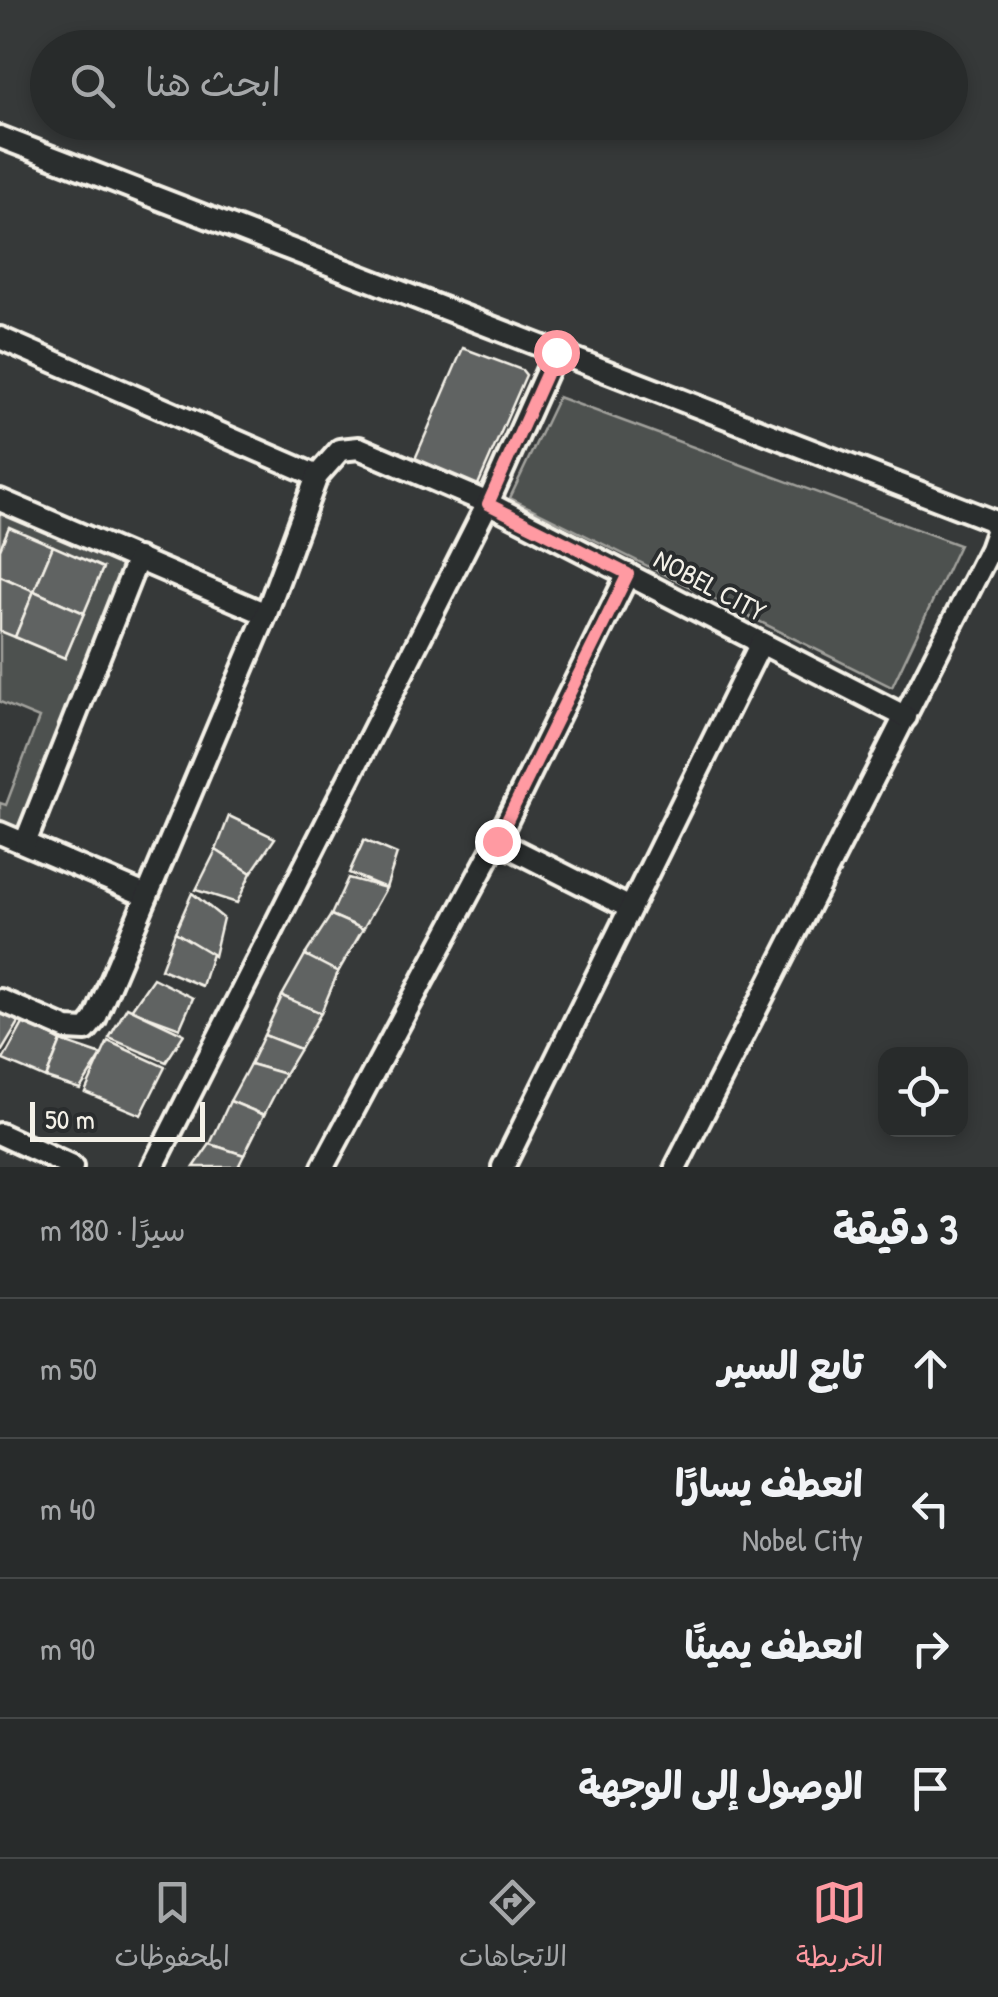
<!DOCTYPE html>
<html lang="ar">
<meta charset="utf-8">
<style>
body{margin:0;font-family:"Patrick Hand","Playpen Sans Arabic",sans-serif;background:#303333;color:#f1f3f6;direction:rtl}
.controls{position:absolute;right:30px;bottom:30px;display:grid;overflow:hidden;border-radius:20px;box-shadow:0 5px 15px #0003}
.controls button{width:90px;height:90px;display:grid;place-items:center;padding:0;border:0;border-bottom:2px solid #444747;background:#282b2b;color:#f1f3f6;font:50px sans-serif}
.scale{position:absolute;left:30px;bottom:25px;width:175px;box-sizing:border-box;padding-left:10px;border:5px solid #f4f1e8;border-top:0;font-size:28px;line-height:35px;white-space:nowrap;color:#f4f1e8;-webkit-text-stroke:8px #2a2d2e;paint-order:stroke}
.stop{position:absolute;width:30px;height:30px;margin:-22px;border:8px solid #ff9aa2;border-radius:50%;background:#fff}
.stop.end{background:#ff9aa2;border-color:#fff;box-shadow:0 2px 10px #0008}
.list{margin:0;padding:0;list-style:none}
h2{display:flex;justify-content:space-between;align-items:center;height:130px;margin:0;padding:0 40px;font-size:42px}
h2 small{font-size:32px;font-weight:400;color:#a5a7a9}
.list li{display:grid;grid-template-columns:65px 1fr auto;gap:30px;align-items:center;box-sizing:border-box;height:140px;padding:0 40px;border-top:2px solid #444747}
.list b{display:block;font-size:38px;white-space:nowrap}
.list p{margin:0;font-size:32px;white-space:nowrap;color:#a5a7a9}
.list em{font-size:32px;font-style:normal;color:#a5a7a9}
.icon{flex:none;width:55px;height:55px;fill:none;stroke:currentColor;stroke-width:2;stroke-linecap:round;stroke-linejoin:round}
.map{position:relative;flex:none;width:998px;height:1167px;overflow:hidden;direction:ltr}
.search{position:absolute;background:#282b2b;box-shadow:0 5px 15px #0003;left:30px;right:30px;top:30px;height:110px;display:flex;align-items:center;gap:25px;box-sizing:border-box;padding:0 35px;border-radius:55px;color:#a5a7a9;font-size:38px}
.sheet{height:690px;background:#282b2b}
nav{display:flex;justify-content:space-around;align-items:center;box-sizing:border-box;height:140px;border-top:2px solid #444747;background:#282b2b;font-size:28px;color:#a5a7a9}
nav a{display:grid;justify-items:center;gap:5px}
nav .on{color:#ff9aa2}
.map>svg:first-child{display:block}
.green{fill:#4e514f;stroke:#a1a19c;stroke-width:2.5}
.building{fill:#616362;stroke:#f4f1e8;stroke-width:2.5}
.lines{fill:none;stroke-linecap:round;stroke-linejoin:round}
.minor-casing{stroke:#f4f1e8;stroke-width:28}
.minor{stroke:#2a2d2e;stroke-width:20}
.route{stroke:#ff9aa2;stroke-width:12}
.labels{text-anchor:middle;stroke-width:8;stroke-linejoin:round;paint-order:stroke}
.street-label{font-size:28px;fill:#f4f1e8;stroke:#2a2d2e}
</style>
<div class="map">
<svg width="998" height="1167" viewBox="0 0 998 1167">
<rect width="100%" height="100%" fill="#363939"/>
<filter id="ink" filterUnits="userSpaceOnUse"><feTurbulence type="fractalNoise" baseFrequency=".01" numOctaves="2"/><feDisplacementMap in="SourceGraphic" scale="20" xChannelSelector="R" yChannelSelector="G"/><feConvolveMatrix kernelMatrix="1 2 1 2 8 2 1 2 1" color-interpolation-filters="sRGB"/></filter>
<g filter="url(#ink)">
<!-- green -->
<g class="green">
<path d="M 558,397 L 959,545 L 892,687 L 510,498 Z"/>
<path d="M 0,500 L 138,558 L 25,843 L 0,833 L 0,803 L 6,805 L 39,718 L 0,702 L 0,631 L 65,658 L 103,568 L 9,528 L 0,549 Z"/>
</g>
<!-- building -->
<g class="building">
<path d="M 463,348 L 522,370 L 526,375 L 477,487 L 415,459 Z"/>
<path d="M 9,527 L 53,546 L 34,591 L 0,576 L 0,549 Z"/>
<path d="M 53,546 L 103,568 L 84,613 L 34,591 Z"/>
<path d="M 0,576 L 34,591 L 15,637 L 0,631 Z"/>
<path d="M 34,591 L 84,613 L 65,658 L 15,637 Z"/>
<path d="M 229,816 L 275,838 L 251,873 L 216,850 Z"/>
<path d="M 364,840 L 397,854 L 386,888 L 349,873 Z"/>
<path d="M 216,850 L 251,873 L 237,903 L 196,890 Z"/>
<path d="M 348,878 L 386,888 L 363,929 L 331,915 Z"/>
<path d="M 192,893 L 223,918 L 214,956 L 175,932 Z"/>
<path d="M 331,915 L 363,929 L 338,972 L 305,955 Z"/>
<path d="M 175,932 L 212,954 L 202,986 L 161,969 Z"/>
<path d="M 305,955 L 338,972 L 321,1013 L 282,996 Z"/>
<path d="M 153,978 L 193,998 L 180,1028 L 131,1010 Z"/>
<path d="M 282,996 L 321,1013 L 300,1049 L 264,1035 Z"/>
<path d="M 127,1007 L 184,1034 L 166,1062 L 109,1038 Z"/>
<path d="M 0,1011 L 21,1019 L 0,1054 Z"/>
<path d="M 24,1022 L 61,1041 L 46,1078 L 3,1060 Z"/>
<path d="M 264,1035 L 300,1049 L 285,1074 L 250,1064 Z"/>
<path d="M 61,1041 L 102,1055 L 80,1089 L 46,1078 Z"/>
<path d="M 108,1041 L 165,1067 L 141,1115 L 85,1092 Z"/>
<path d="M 250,1064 L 285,1074 L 264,1115 L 230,1101 Z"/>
<path d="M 230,1101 L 264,1115 L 244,1155 L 210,1144 Z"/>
<path d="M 210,1144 L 244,1155 L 238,1167 L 194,1167 Z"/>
</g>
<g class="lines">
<!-- minor casing -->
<g class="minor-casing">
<g id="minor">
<path d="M 0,137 L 991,520 L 997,529 L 990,549 L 676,1167"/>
<path d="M 0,338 L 317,476"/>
<path d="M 0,500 L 266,614"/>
<path d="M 0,833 L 145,895"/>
<path d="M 497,841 L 630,908"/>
<path d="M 25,843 L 138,558"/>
<path d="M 0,1000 L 67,1029 L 86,1030 L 95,1019 L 266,614 L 317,476 L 340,450 L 359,448 L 488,503 L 906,717"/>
<path d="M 0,1134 L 72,1167"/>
<path d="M 153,1167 L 488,503 L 555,353"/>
<path d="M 323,1167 L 497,841 L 628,574"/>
<path d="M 503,1167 L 761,643"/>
</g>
</g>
<!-- minor -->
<use href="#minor" class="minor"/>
</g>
</g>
<g class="lines" filter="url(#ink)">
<!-- route -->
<path class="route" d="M 497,841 L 628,574 L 488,504 L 556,352"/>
</g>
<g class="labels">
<!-- street labels -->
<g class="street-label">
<text transform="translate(710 585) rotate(28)" y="10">NOBEL CITY</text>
</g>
</g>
</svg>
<div class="controls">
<button><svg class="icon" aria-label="locate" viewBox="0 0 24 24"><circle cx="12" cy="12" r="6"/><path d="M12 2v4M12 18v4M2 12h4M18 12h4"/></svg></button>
</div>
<div class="scale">50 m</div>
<div class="stop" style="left:556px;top:352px"></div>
<div class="stop end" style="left:497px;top:841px"></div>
<div class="search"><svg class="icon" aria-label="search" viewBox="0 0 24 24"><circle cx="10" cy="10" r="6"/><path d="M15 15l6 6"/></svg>ابحث هنا</div>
</div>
<section class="sheet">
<h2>3 دقيقة<small>سيرًا · 180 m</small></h2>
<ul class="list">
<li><svg class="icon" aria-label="ahead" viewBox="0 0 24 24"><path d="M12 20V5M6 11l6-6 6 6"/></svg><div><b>تابع السير</b></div><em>50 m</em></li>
<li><svg class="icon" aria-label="left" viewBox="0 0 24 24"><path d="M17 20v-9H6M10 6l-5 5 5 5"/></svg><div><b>انعطف يسارًا</b><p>Nobel City</p></div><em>40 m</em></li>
<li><svg class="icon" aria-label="right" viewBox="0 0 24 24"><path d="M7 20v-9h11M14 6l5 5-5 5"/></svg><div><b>انعطف يمينًا</b></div><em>90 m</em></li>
<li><svg class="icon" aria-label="arrive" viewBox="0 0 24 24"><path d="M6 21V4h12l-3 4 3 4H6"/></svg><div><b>الوصول إلى الوجهة</b></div></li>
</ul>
</section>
<nav>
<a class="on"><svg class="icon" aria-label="map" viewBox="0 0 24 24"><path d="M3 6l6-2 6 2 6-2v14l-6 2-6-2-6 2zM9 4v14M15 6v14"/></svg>الخريطة</a>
<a><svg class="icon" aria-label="directions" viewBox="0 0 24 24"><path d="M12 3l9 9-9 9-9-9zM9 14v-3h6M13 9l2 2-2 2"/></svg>الاتجاهات</a>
<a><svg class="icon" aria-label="saved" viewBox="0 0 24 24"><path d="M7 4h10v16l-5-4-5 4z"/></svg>المحفوظات</a>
</nav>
